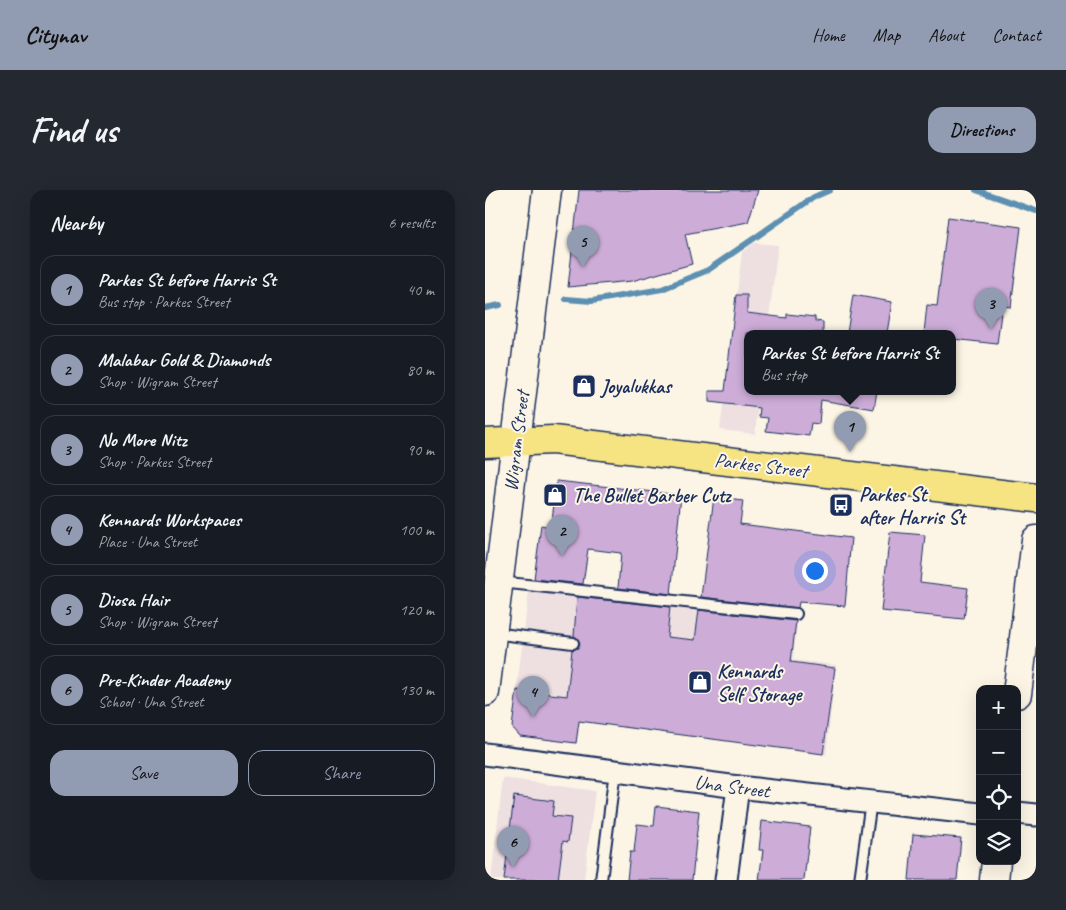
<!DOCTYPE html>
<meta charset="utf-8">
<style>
body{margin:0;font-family:Caveat,sans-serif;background:#242831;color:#f1f3f6}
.controls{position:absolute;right:15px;bottom:15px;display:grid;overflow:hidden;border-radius:10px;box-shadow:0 5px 20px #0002}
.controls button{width:45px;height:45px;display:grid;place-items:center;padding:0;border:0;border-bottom:1px solid #363941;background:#171b24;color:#f1f3f6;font:25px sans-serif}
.you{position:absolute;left:329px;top:380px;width:18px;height:18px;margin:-12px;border:4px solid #fff;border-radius:50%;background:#1a73e8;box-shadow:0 0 0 8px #1a73e833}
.badge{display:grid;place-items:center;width:32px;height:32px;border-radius:50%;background:#919bb2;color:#111;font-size:16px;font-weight:700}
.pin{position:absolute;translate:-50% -41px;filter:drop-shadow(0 1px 2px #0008)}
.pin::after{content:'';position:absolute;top:26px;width:18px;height:15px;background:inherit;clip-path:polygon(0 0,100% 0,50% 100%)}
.popup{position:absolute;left:259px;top:140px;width:212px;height:65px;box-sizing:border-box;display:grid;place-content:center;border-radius:10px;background:#171b24;filter:drop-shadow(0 1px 4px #0005);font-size:16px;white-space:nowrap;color:#9ea1a6}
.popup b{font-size:19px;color:#f1f3f6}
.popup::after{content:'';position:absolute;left:50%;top:100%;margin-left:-10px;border:10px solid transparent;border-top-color:#171b24}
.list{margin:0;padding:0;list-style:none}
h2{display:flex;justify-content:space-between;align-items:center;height:65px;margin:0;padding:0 20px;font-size:21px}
h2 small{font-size:16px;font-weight:400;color:#9ea1a6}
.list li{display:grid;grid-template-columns:32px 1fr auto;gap:15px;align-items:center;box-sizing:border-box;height:70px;margin:0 10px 10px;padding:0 10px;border:1px solid #363941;border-radius:15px}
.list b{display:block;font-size:19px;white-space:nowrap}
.list p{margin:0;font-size:16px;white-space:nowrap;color:#9ea1a6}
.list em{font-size:16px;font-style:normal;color:#9ea1a6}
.actions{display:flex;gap:10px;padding:15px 20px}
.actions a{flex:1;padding:11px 0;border:1px solid #919bb2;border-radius:15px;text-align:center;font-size:18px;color:#919bb2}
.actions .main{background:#919bb2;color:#111}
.icon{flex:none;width:28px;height:28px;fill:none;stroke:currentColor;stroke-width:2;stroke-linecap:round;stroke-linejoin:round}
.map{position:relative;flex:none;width:551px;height:690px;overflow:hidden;border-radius:15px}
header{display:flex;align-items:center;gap:30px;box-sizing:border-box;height:70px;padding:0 25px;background:#919bb2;color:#111}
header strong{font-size:24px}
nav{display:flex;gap:28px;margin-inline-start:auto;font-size:18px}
.intro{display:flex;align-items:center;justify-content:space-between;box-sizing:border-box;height:120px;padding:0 30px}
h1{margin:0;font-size:35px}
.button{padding:12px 22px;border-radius:15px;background:#919bb2;color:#111;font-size:18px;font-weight:700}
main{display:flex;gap:30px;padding:0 30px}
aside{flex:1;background:#171b24;border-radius:15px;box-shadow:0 5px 20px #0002}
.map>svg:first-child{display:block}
.built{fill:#eedfe1}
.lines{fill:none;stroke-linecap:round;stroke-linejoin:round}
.stream{stroke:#5c8fb1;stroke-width:6}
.building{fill:#cdadd8;stroke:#1b2f5e}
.lane-casing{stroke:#1b2f5e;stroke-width:14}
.street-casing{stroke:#1b2f5e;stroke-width:25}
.secondary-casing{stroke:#1b2f5e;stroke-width:31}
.primary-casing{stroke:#1b2f5e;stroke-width:31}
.lane{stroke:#fcf5e5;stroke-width:10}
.street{stroke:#fcf5e5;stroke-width:21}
.secondary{stroke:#fcf5e5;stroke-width:28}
.primary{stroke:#f6e381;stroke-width:28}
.labels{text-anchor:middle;stroke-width:4;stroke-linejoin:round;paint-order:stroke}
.poi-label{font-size:20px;font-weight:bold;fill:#1b2f5e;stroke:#fcf5e5;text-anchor:start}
.street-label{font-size:20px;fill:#1b2f5e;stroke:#fcf5e5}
</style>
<header>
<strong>Citynav</strong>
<nav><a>Home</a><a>Map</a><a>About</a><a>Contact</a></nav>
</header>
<div class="intro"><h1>Find us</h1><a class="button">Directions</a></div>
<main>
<aside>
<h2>Nearby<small>6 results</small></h2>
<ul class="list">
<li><span class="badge">1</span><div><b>Parkes St before Harris St</b><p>Bus stop · Parkes Street</p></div><em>40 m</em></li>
<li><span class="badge">2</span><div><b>Malabar Gold &amp; Diamonds</b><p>Shop · Wigram Street</p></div><em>80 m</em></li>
<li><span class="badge">3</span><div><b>No More Nitz</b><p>Shop · Parkes Street</p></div><em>90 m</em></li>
<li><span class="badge">4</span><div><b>Kennards Workspaces</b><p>Place · Una Street</p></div><em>100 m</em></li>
<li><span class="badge">5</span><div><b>Diosa Hair</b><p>Shop · Wigram Street</p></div><em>120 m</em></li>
<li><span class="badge">6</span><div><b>Pre-Kinder Academy</b><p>School · Una Street</p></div><em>130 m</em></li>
</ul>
<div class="actions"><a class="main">Save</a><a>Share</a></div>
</aside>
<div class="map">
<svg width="551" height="690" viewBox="0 0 551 690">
<rect width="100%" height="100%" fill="#fcf5e5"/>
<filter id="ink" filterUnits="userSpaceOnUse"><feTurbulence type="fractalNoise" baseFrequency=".02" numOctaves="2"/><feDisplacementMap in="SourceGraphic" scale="10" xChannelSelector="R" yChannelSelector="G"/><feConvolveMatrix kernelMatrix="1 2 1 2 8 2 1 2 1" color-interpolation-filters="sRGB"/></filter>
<g filter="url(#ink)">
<!-- built -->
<g class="built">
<path d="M 269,53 L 293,55 L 282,143 L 262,143 L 262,201 L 275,201 L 270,244 L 235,240 L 257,62 Z"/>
<path d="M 44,400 L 312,432 L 308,470 L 351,475 L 341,565 L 95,531 L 92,554 L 35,547 L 27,537 Z"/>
<path d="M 18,588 L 110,601 L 99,690 L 6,690 Z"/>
</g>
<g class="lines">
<!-- stream -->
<g class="stream">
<path d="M 491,0 L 551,21"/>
<path d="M 81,109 L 107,111 L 177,99 L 223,80 L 329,7 L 345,0"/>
<path d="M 0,118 L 15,115"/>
</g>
</g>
<!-- building -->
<g class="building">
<path d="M 94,0 L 273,0 L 263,32 L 200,44 L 207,74 L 147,91 L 83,97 Z"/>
<path d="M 463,27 L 536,37 L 526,117 L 517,116 L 512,154 L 468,149 L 468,143 L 439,143 L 442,115 L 452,116 Z"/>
<path d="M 251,105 L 262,105 L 262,123 L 302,128 L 302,124 L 330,127 L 330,131 L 338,132 L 338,143 L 262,143 L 262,201 L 392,201 L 389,219 L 336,210 L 334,234 L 326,233 L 324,246 L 281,241 L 283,228 L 274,227 L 275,218 L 224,212 L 224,201 L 240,201 Z"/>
<path d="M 368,105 L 407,112 L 402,143 L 362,143 Z"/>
<path d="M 72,291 L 196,305 L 186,404 L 133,398 L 136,363 L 103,359 L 98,394 L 49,389 L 56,335 L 66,337 Z"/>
<path d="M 229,307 L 258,311 L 255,334 L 366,348 L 360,416 L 314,412 L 313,418 L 216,407 Z"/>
<path d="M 405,342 L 440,345 L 435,392 L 483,398 L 479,429 L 396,421 Z"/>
<path d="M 92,407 L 185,417 L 182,447 L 210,450 L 214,420 L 311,431 L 306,472 L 350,478 L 338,564 L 94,531 L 91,553 L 35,546 L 27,537 L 32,500 L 82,506 L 87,460 L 93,458 L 95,453 L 92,448 L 89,446 Z"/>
<path d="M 29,606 L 69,611 L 67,626 L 86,628 L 83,652 L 78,651 L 73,690 L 19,690 Z"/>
<path d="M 171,616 L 214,621 L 207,690 L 142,690 L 145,662 L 149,662 L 152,634 L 169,636 Z"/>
<path d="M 277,631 L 325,637 L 319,690 L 274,690 L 278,660 L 274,660 Z"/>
<path d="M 428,644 L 476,648 L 472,690 L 424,690 Z"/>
</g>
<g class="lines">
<!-- lane casing -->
<g class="lane-casing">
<g id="lane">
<path d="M 15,392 L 311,424"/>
<path d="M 8,443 L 88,453"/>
<path d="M 116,690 L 130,581"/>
<path d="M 375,690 L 386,611"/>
</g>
</g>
<!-- street casing -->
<g class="street-casing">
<g id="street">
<path d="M 0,564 L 253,597 L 495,624"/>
<path d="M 532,623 L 551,625"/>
<path d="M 241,690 L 253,597"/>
</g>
</g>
<!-- secondary casing -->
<g class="secondary-casing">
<g id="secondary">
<path d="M 0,502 L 62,0"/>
<path d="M 532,504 L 551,350"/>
<path d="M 509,690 L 511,671"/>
</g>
</g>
<!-- primary casing -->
<g class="primary-casing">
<path id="primary" d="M 0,253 L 68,250 L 551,308"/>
</g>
<!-- lane -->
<use href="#lane" class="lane"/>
<!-- street -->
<use href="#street" class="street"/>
<!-- secondary -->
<use href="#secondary" class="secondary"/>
<!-- primary -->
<use href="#primary" class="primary"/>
</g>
</g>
<!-- icons -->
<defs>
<g id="shop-square" transform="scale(1.25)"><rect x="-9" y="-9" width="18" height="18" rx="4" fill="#1b2f5e" stroke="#fcf5e5"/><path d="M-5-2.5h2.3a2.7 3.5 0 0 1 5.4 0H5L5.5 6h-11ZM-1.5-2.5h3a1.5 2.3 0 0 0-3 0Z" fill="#fff"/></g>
<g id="bus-square" transform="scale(1.25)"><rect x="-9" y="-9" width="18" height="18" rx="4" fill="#1b2f5e" stroke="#fcf5e5"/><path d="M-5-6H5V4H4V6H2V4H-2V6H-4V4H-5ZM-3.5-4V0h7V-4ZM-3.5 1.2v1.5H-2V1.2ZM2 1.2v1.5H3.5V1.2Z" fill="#fff"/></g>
</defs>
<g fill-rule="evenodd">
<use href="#shop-square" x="99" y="196"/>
<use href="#shop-square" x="70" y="305"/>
<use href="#bus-square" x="356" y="315"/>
<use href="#shop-square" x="215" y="492"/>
</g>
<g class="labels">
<!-- poi labels -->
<g class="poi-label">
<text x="116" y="203">Joyalukkas</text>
<text x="374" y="311">Parkes St<tspan x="374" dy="23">after Harris St</tspan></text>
<text x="88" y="312">The Bullet Barber Cutz</text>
<text x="232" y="488">Kennards<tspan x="232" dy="23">Self Storage</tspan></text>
</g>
<!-- street labels -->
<g class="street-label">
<text transform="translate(31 251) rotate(-83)" y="7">Wigram Street</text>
<text transform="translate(276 275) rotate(7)" y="7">Parkes Street</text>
<text transform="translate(247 596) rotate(7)" y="7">Una Street</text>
</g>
</g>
</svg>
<div class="controls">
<button>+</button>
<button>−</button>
<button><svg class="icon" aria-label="locate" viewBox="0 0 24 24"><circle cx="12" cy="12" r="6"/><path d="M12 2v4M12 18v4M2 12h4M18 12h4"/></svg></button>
<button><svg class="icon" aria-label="layers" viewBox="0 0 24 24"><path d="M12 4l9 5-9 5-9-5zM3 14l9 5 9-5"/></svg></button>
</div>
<div class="you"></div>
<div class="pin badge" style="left:365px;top:262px">1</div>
<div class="popup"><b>Parkes St before Harris St</b>Bus stop</div>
<div class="pin badge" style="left:77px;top:366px">2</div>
<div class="pin badge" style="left:506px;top:139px">3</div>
<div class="pin badge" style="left:48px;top:527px">4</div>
<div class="pin badge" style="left:98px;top:77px">5</div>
<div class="pin badge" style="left:28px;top:677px">6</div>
</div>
</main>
